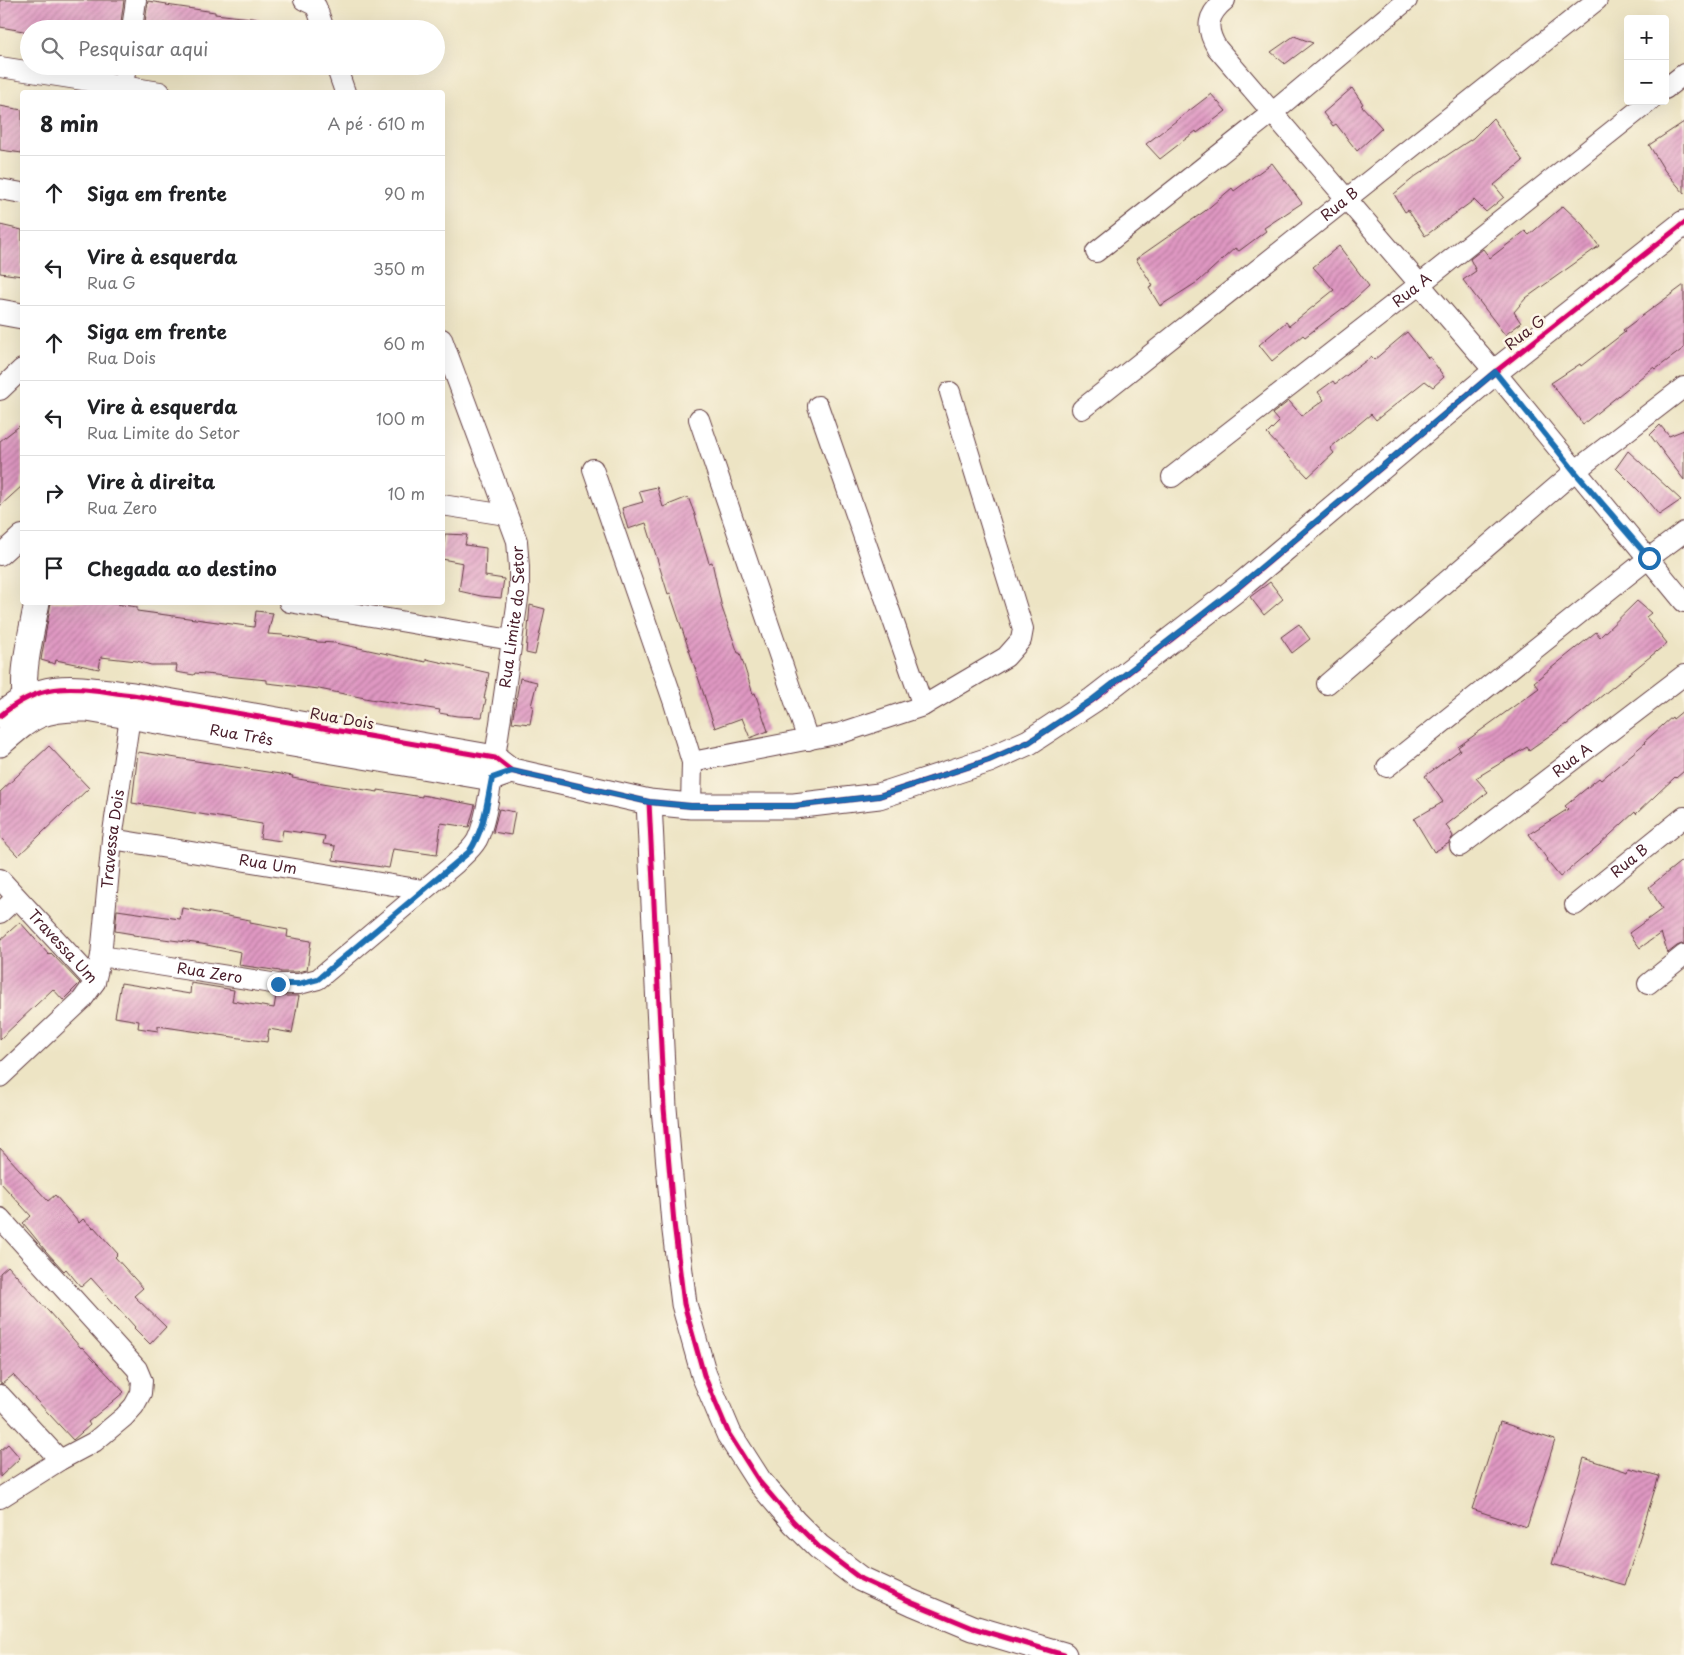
<!DOCTYPE html>
<html lang="pt">
<meta charset="utf-8">
<style>
body{margin:0;font-family:"Playpen Sans",sans-serif;background:#f6f6f6;color:#202124}
.controls{position:absolute;right:15px;top:15px;display:grid;overflow:hidden;border-radius:5px;box-shadow:0 5px 20px #0002}
.controls button{width:45px;height:45px;display:grid;place-items:center;padding:0;border:0;border-bottom:1px solid #e0e0e0;background:#fff;color:#202124;font:25px sans-serif}
.stop{position:absolute;width:15px;height:15px;margin:-11px;border:4px solid #1f6fb2;border-radius:50%;background:#fff}
.stop.end{background:#1f6fb2;border-color:#fff;box-shadow:0 1px 5px #0008}
.list{margin:0;padding:0;list-style:none}
h2{display:flex;justify-content:space-between;align-items:center;height:65px;margin:0;padding:0 20px;font-size:21px}
h2 small{font-size:16px;font-weight:400;color:#757577}
.list li{display:grid;grid-template-columns:32px 1fr auto;gap:15px;align-items:center;box-sizing:border-box;height:75px;padding:0 20px;border-top:1px solid #e0e0e0}
.list b{display:block;font-size:19px;white-space:nowrap}
.list p{margin:0;font-size:16px;white-space:nowrap;color:#757577}
.list em{font-size:16px;font-style:normal;color:#757577}
.icon{flex:none;width:28px;height:28px;fill:none;stroke:currentColor;stroke-width:2;stroke-linecap:round;stroke-linejoin:round}
.map{position:relative;flex:none;width:1684px;height:1655px;overflow:hidden}
.search{position:absolute;background:#fff;box-shadow:0 5px 20px #0002;left:20px;top:20px;width:425px;height:55px;display:flex;align-items:center;gap:12px;box-sizing:border-box;padding:0 18px;border-radius:28px;color:#757577;font-size:19px}
.panel{position:absolute;background:#fff;box-shadow:0 5px 20px #0002;left:20px;top:90px;width:425px;height:515px;border-radius:5px}
.map>svg:first-child{display:block}
.building{fill:url(#building-hatch)}
.lines{fill:none;stroke-linecap:round;stroke-linejoin:round}
.minor-casing{stroke:#623d42;stroke-width:22}
.tertiary-casing{stroke:#623d42;stroke-width:27}
.minor{stroke:#fff;stroke-width:20}
.tertiary{stroke:#fff;stroke-width:25}
.cycleway-casing{stroke:#fcf5e5;stroke-width:8}
.cycleway{stroke:#d6006c;stroke-width:5}
.route{stroke:#1f6fb2;stroke-width:6}
.labels{text-anchor:middle;stroke-width:5;stroke-linejoin:round;paint-order:stroke}
.street-label{font-size:15px;fill:#4a1f2b;stroke:#fcf5e5}
</style>
<div class="map">
<svg width="1684" height="1655" viewBox="0 0 1684 1655">
<defs>
<pattern id="building-hatch" width="6" height="6" patternUnits="userSpaceOnUse" patternTransform="scale(1.25)"><rect width="6" height="6" fill="#df98c2"/><path d="M-1 1l2-2M0 6l6-6M5 7l2-2" fill="none" stroke="#b77b9e"/></pattern>
</defs>
<rect width="100%" height="100%" fill="#fcf5e5"/>
<filter id="ink" filterUnits="userSpaceOnUse"><feTurbulence type="fractalNoise" baseFrequency=".02" numOctaves="2"/><feDisplacementMap in="SourceGraphic" scale="10" xChannelSelector="R" yChannelSelector="G"/><feConvolveMatrix kernelMatrix="1 2 1 2 8 2 1 2 1" color-interpolation-filters="sRGB"/></filter>
<filter id="wash" filterUnits="userSpaceOnUse"><feTurbulence type="fractalNoise" baseFrequency=".0096" numOctaves="4" result="noise"/><feDisplacementMap in="SourceGraphic" scale="20" xChannelSelector="R" yChannelSelector="G"/><feGaussianBlur stdDeviation="1.12" result="paint"/><feColorMatrix in="noise" values="0 0 0 0 0 0 0 0 0 0 0 0 0 0 0 0 0 1.4 0 .05"/><feComposite in="paint" operator="in"/></filter>
<g filter="url(#wash)">
<rect width="100%" height="100%" fill="#ede4c4"/>
<g id="blocks">
<!-- building -->
<g class="building">
<path d="M 0,0 L 124,0 L 120,29 L 29,29 L 29,32 L 0,27 Z"/>
<path d="M 148,1 L 167,4 L 166,5 L 215,12 L 215,14 L 259,19 L 258,29 L 199,29 L 163,23 L 162,29 L 144,29 Z"/>
<path d="M 1294,36 L 1313,43 L 1285,64 L 1271,52 Z"/>
<path d="M 1352,88 L 1363,104 L 1361,105 L 1382,128 L 1357,151 L 1336,124 L 1333,126 L 1323,113 Z"/>
<path d="M 1211,94 L 1226,111 L 1197,133 L 1196,131 L 1160,159 L 1146,144 Z"/>
<path d="M 0,106 L 22,110 L 22,153 L 0,150 Z"/>
<path d="M 1493,118 L 1523,161 L 1494,185 L 1504,197 L 1486,212 L 1474,200 L 1425,236 L 1408,210 L 1405,212 L 1394,194 L 1416,176 L 1473,138 Z"/>
<path d="M 1684,122 L 1684,193 L 1665,171 L 1649,145 Z"/>
<path d="M 1272,163 L 1302,203 L 1264,228 L 1266,231 L 1239,251 L 1235,248 L 1199,281 L 1160,306 L 1149,288 L 1153,286 L 1136,259 L 1205,211 L 1232,188 L 1234,191 Z"/>
<path d="M 1563,206 L 1583,225 L 1599,246 L 1526,298 L 1514,312 L 1521,323 L 1505,335 L 1463,280 L 1476,271 L 1470,259 L 1483,249 L 1490,258 L 1525,231 L 1529,235 Z"/>
<path d="M 0,225 L 22,230 L 22,276 L 0,273 Z"/>
<path d="M 1339,246 L 1369,286 L 1344,309 L 1343,308 L 1305,337 L 1303,335 L 1272,361 L 1259,345 L 1286,322 L 1289,326 L 1334,290 L 1313,267 Z"/>
<path d="M 1684,285 L 1684,348 L 1656,369 L 1654,367 L 1583,424 L 1551,383 L 1580,364 L 1581,366 L 1625,332 L 1623,330 Z"/>
<path d="M 1407,332 L 1428,358 L 1430,357 L 1444,377 L 1433,387 L 1425,381 L 1376,420 L 1371,414 L 1330,448 L 1334,453 L 1308,477 L 1267,434 L 1279,422 L 1272,414 L 1289,401 L 1302,416 L 1324,400 L 1318,392 L 1333,381 L 1335,384 L 1371,357 L 1374,360 Z"/>
<path d="M 22,424 L 22,486 L 0,506 L 0,441 Z"/>
<path d="M 1660,425 L 1669,436 L 1684,430 L 1684,480 L 1650,435 Z"/>
<path d="M 1628,451 L 1681,500 L 1659,515 L 1640,492 L 1616,468 Z"/>
<path d="M 657,487 L 663,507 L 688,497 L 695,515 L 709,563 L 712,562 L 722,608 L 738,653 L 740,653 L 753,694 L 755,693 L 768,731 L 750,738 L 742,718 L 715,728 L 670,593 L 668,594 L 646,523 L 628,529 L 622,508 L 643,502 L 639,491 Z"/>
<path d="M 445,534 L 467,535 L 465,545 L 486,548 L 485,576 L 504,579 L 501,598 L 481,596 L 459,591 L 463,563 L 442,559 Z"/>
<path d="M 1270,582 L 1283,599 L 1264,615 L 1250,597 Z"/>
<path d="M 1637,601 L 1651,613 L 1646,617 L 1667,643 L 1566,725 L 1566,724 L 1529,750 L 1527,747 L 1476,778 L 1488,792 L 1446,825 L 1453,836 L 1449,843 L 1434,852 L 1414,819 L 1443,802 L 1425,776 L 1460,750 L 1458,747 L 1539,688 L 1534,682 L 1596,632 L 1600,637 Z"/>
<path d="M 51,602 L 101,602 L 137,607 L 137,611 L 254,627 L 256,611 L 273,613 L 268,634 L 282,635 L 318,642 L 335,643 L 426,662 L 426,659 L 489,673 L 484,699 L 486,699 L 482,717 L 457,716 L 439,713 L 440,710 L 370,699 L 319,689 L 267,683 L 267,680 L 195,673 L 194,675 L 176,672 L 177,665 L 151,665 L 137,661 L 101,657 L 99,669 L 56,660 L 55,664 L 41,660 Z"/>
<path d="M 530,605 L 545,609 L 535,655 L 526,653 Z"/>
<path d="M 1299,624 L 1310,639 L 1292,653 L 1281,637 Z"/>
<path d="M 520,678 L 537,682 L 531,706 L 533,706 L 530,724 L 512,722 Z"/>
<path d="M 1684,710 L 1684,771 L 1676,778 L 1675,777 L 1636,814 L 1635,812 L 1599,845 L 1560,877 L 1546,860 L 1547,859 L 1529,834 L 1568,809 L 1565,806 L 1599,778 L 1601,780 L 1645,743 L 1644,742 L 1672,717 L 1673,719 Z"/>
<path d="M 49,746 L 89,788 L 18,856 L 0,837 L 0,792 Z"/>
<path d="M 138,752 L 293,776 L 292,778 L 378,792 L 378,790 L 422,797 L 422,795 L 475,805 L 469,827 L 441,823 L 437,855 L 393,849 L 389,868 L 333,860 L 335,846 L 323,844 L 325,836 L 283,830 L 281,841 L 260,838 L 262,824 L 132,803 Z"/>
<path d="M 499,809 L 515,812 L 511,835 L 493,832 Z"/>
<path d="M 1684,859 L 1684,943 L 1677,946 L 1668,953 L 1661,933 L 1640,948 L 1629,933 L 1662,909 L 1649,887 Z"/>
<path d="M 182,908 L 250,920 L 250,923 L 288,930 L 287,937 L 311,941 L 307,970 L 297,972 L 280,972 L 280,971 L 239,965 L 241,952 L 202,944 L 133,935 L 133,934 L 115,931 L 117,910 L 180,919 Z"/>
<path d="M 20,922 L 49,955 L 51,953 L 80,983 L 63,1000 L 53,989 L 0,1039 L 0,940 Z"/>
<path d="M 121,983 L 190,994 L 191,983 L 234,990 L 232,1001 L 274,1008 L 276,996 L 299,996 L 292,1033 L 269,1029 L 267,1042 L 158,1026 L 158,1031 L 138,1028 L 139,1021 L 115,1017 Z"/>
<path d="M 0,1148 L 48,1201 L 55,1195 L 79,1223 L 83,1219 L 93,1228 L 94,1227 L 118,1254 L 115,1257 L 143,1288 L 134,1296 L 166,1327 L 150,1344 L 134,1328 L 135,1327 L 91,1278 L 81,1287 L 66,1269 L 64,1271 L 45,1250 L 23,1223 L 31,1216 L 0,1182 Z"/>
<path d="M 8,1266 L 81,1348 L 82,1347 L 124,1392 L 88,1422 L 90,1425 L 73,1440 L 13,1375 L 2,1384 L 0,1383 L 0,1273 Z"/>
<path d="M 1500,1422 L 1555,1440 L 1527,1527 L 1472,1509 Z"/>
<path d="M 8,1444 L 20,1458 L 0,1477 L 0,1451 Z"/>
<path d="M 1584,1458 L 1628,1472 L 1629,1468 L 1659,1476 L 1625,1585 L 1552,1564 Z"/>
</g>
</g>
</g>
<g filter="url(#ink)">
<use href="#blocks" fill-opacity="0" stroke="#623d42" stroke-width="1"/>
<g class="lines">
<!-- minor casing -->
<g class="minor-casing">
<g id="minor">
<path d="M 304,0 L 316,6 L 324,29"/>
<path d="M 1225,0 C 1207,15 1205,28 1217,48 L 1495,372 L 1684,602"/>
<path d="M 132,29 L 136,0"/>
<path d="M 336,66 L 345,92"/>
<path d="M 0,67 L 160,92"/>
<path d="M 1665,89 L 1684,74"/>
<path d="M 122,92 L 126,66"/>
<path d="M 0,189 L 22,193"/>
<path d="M 1096,252 L 1273,112 L 1407,0"/>
<path d="M 0,390 L 22,369"/>
<path d="M 818,406 L 923,706"/>
<path id="s1" d="M 1082,409 L 1597,0"/>
<path d="M 699,419 L 808,740"/>
<path d="M 593,469 L 674,703 L 692,762 L 691,806"/>
<path id="s2" d="M 1172,477 L 1420,284 L 1650,101"/>
<path d="M 442,505 L 506,515"/>
<path d="M 0,555 L 22,535"/>
<path d="M 289,602 L 511,640"/>
<path d="M 1327,684 L 1575,471 L 1684,387"/>
<path d="M 692,762 L 841,733 L 923,706 L 1006,657 L 1021,640 L 1023,629 L 950,392"/>
<path d="M 1387,767 L 1649,558 L 1684,532"/>
<path id="s3" d="M 112,839 L 423,890"/>
<path id="s4" d="M 1460,846 L 1684,675"/>
<path id="s5" d="M 0,879 L 95,982"/>
<path id="s6" d="M 1575,905 L 1684,817"/>
<path d="M 0,913 L 16,898"/>
<path id="s7" d="M 101,956 L 278,984 L 299,984 L 318,979 L 456,863 C 463,856 472,849 477,840 C 485,824 489,796 492,778 L 519,592 L 519,567 L 517,541 L 442,339"/>
<path d="M 1648,984 L 1684,955"/>
<path id="s8" d="M 0,1077 L 82,1000 L 95,982 L 101,956 L 112,839 L 132,703"/>
<path d="M 0,1218 L 137,1369 L 142,1381 L 141,1393 L 134,1406 L 124,1417 L 94,1442 L 60,1460 L 0,1498"/>
<path d="M 0,1395 L 60,1460"/>
</g>
</g>
<!-- tertiary casing -->
<g class="tertiary-casing">
<g id="tertiary">
<path d="M 0,312 L 22,316"/>
<path d="M 31,710 C 29,706 25,701 25,696 C 22,667 32,631 37,602"/>
<path d="M 0,716 C 46,677 79,689 133,695 L 495,758 L 512,771 L 649,802 L 691,806 L 794,806 L 879,796 L 989,760 L 1029,742 L 1093,700 L 1239,587 L 1495,372 L 1684,223"/>
<path id="s9" d="M 0,744 C 33,715 42,708 87,709 L 492,778 L 512,771"/>
<path d="M 649,802 L 664,1108 L 674,1223 L 684,1304 L 704,1375 L 729,1434 L 759,1481 L 794,1522 L 819,1547 L 861,1579 L 913,1603 L 973,1628 L 1064,1655"/>
</g>
</g>
<!-- minor -->
<use href="#minor" class="minor"/>
<!-- tertiary -->
<use href="#tertiary" class="tertiary"/>
<!-- cycleway casing -->
<g class="cycleway-casing">
<g id="cycleway">
<path d="M 0,716 C 46,677 79,689 133,695 L 495,758 L 512,771 L 649,802 L 691,806 L 794,806 L 879,796 L 989,760 L 1029,742 L 1093,700 L 1239,587 L 1495,372 L 1684,223"/>
<path d="M 649,802 L 664,1108 L 674,1223 L 684,1304 L 704,1375 L 729,1434 L 759,1481 L 794,1522 L 819,1547 L 861,1579 L 913,1603 L 973,1628 L 1064,1655"/>
</g>
</g>
<!-- cycleway -->
<use href="#cycleway" class="cycleway"/>
</g>
</g>
<g class="lines" filter="url(#ink)">
<!-- route -->
<path class="route" d="M 278,984 L 299,984 L 318,979 L 469,852 C 484,830 487,804 492,778 L 512,771 L 649,802 L 691,806 L 794,806 L 879,796 L 989,760 L 1029,742 L 1092,700 L 1238,587 L 1495,372 L 1575,472 L 1649,558"/>
</g>
<g class="labels">
<!-- street labels -->
<g class="street-label">
<text dy="5" stroke="none"><textPath href="#s1" startOffset="329">Rua B</textPath></text>
<text dy="5" stroke="none"><textPath href="#s2" startOffset="304">Rua A</textPath></text>
<text transform="translate(1525 333) rotate(-38)" y="5">Rua G</text>
<text dy="5" stroke="none"><textPath href="#s7" startOffset="658">Rua Limite do Setor</textPath></text>
<text transform="translate(342 719) rotate(10)" y="5">Rua Dois</text>
<text dy="5" stroke="none"><textPath href="#s9" startOffset="254">Rua Três</textPath></text>
<text dy="5" stroke="none"><textPath href="#s4" startOffset="141">Rua A</textPath></text>
<text dy="5" stroke="none"><textPath href="#s8" startOffset="279">Travessa Dois</textPath></text>
<text dy="5" stroke="none"><textPath href="#s6" startOffset="70">Rua B</textPath></text>
<text dy="5" stroke="none"><textPath href="#s3" startOffset="158">Rua Um</textPath></text>
<text dy="5" stroke="none"><textPath href="#s5" startOffset="92">Travessa Um</textPath></text>
<text dy="5" stroke="none"><textPath href="#s7" startOffset="110">Rua Zero</textPath></text>
</g>
</g>
</svg>
<div class="controls">
<button>+</button>
<button>−</button>
</div>
<div class="stop" style="left:1649px;top:558px"></div>
<div class="stop end" style="left:278px;top:984px"></div>
<div class="search"><svg class="icon" aria-label="search" viewBox="0 0 24 24"><circle cx="10" cy="10" r="6"/><path d="M15 15l6 6"/></svg>Pesquisar aqui</div>
<section class="panel">
<h2>8 min<small>A pé · 610 m</small></h2>
<ul class="list">
<li><svg class="icon" aria-label="ahead" viewBox="0 0 24 24"><path d="M12 20V5M6 11l6-6 6 6"/></svg><div><b>Siga em frente</b></div><em>90 m</em></li>
<li><svg class="icon" aria-label="left" viewBox="0 0 24 24"><path d="M17 20v-9H6M10 6l-5 5 5 5"/></svg><div><b>Vire à esquerda</b><p>Rua G</p></div><em>350 m</em></li>
<li><svg class="icon" aria-label="ahead" viewBox="0 0 24 24"><path d="M12 20V5M6 11l6-6 6 6"/></svg><div><b>Siga em frente</b><p>Rua Dois</p></div><em>60 m</em></li>
<li><svg class="icon" aria-label="left" viewBox="0 0 24 24"><path d="M17 20v-9H6M10 6l-5 5 5 5"/></svg><div><b>Vire à esquerda</b><p>Rua Limite do Setor</p></div><em>100 m</em></li>
<li><svg class="icon" aria-label="right" viewBox="0 0 24 24"><path d="M7 20v-9h11M14 6l5 5-5 5"/></svg><div><b>Vire à direita</b><p>Rua Zero</p></div><em>10 m</em></li>
<li><svg class="icon" aria-label="arrive" viewBox="0 0 24 24"><path d="M6 21V4h12l-3 4 3 4H6"/></svg><div><b>Chegada ao destino</b></div></li>
</ul>
</section>
</div>
